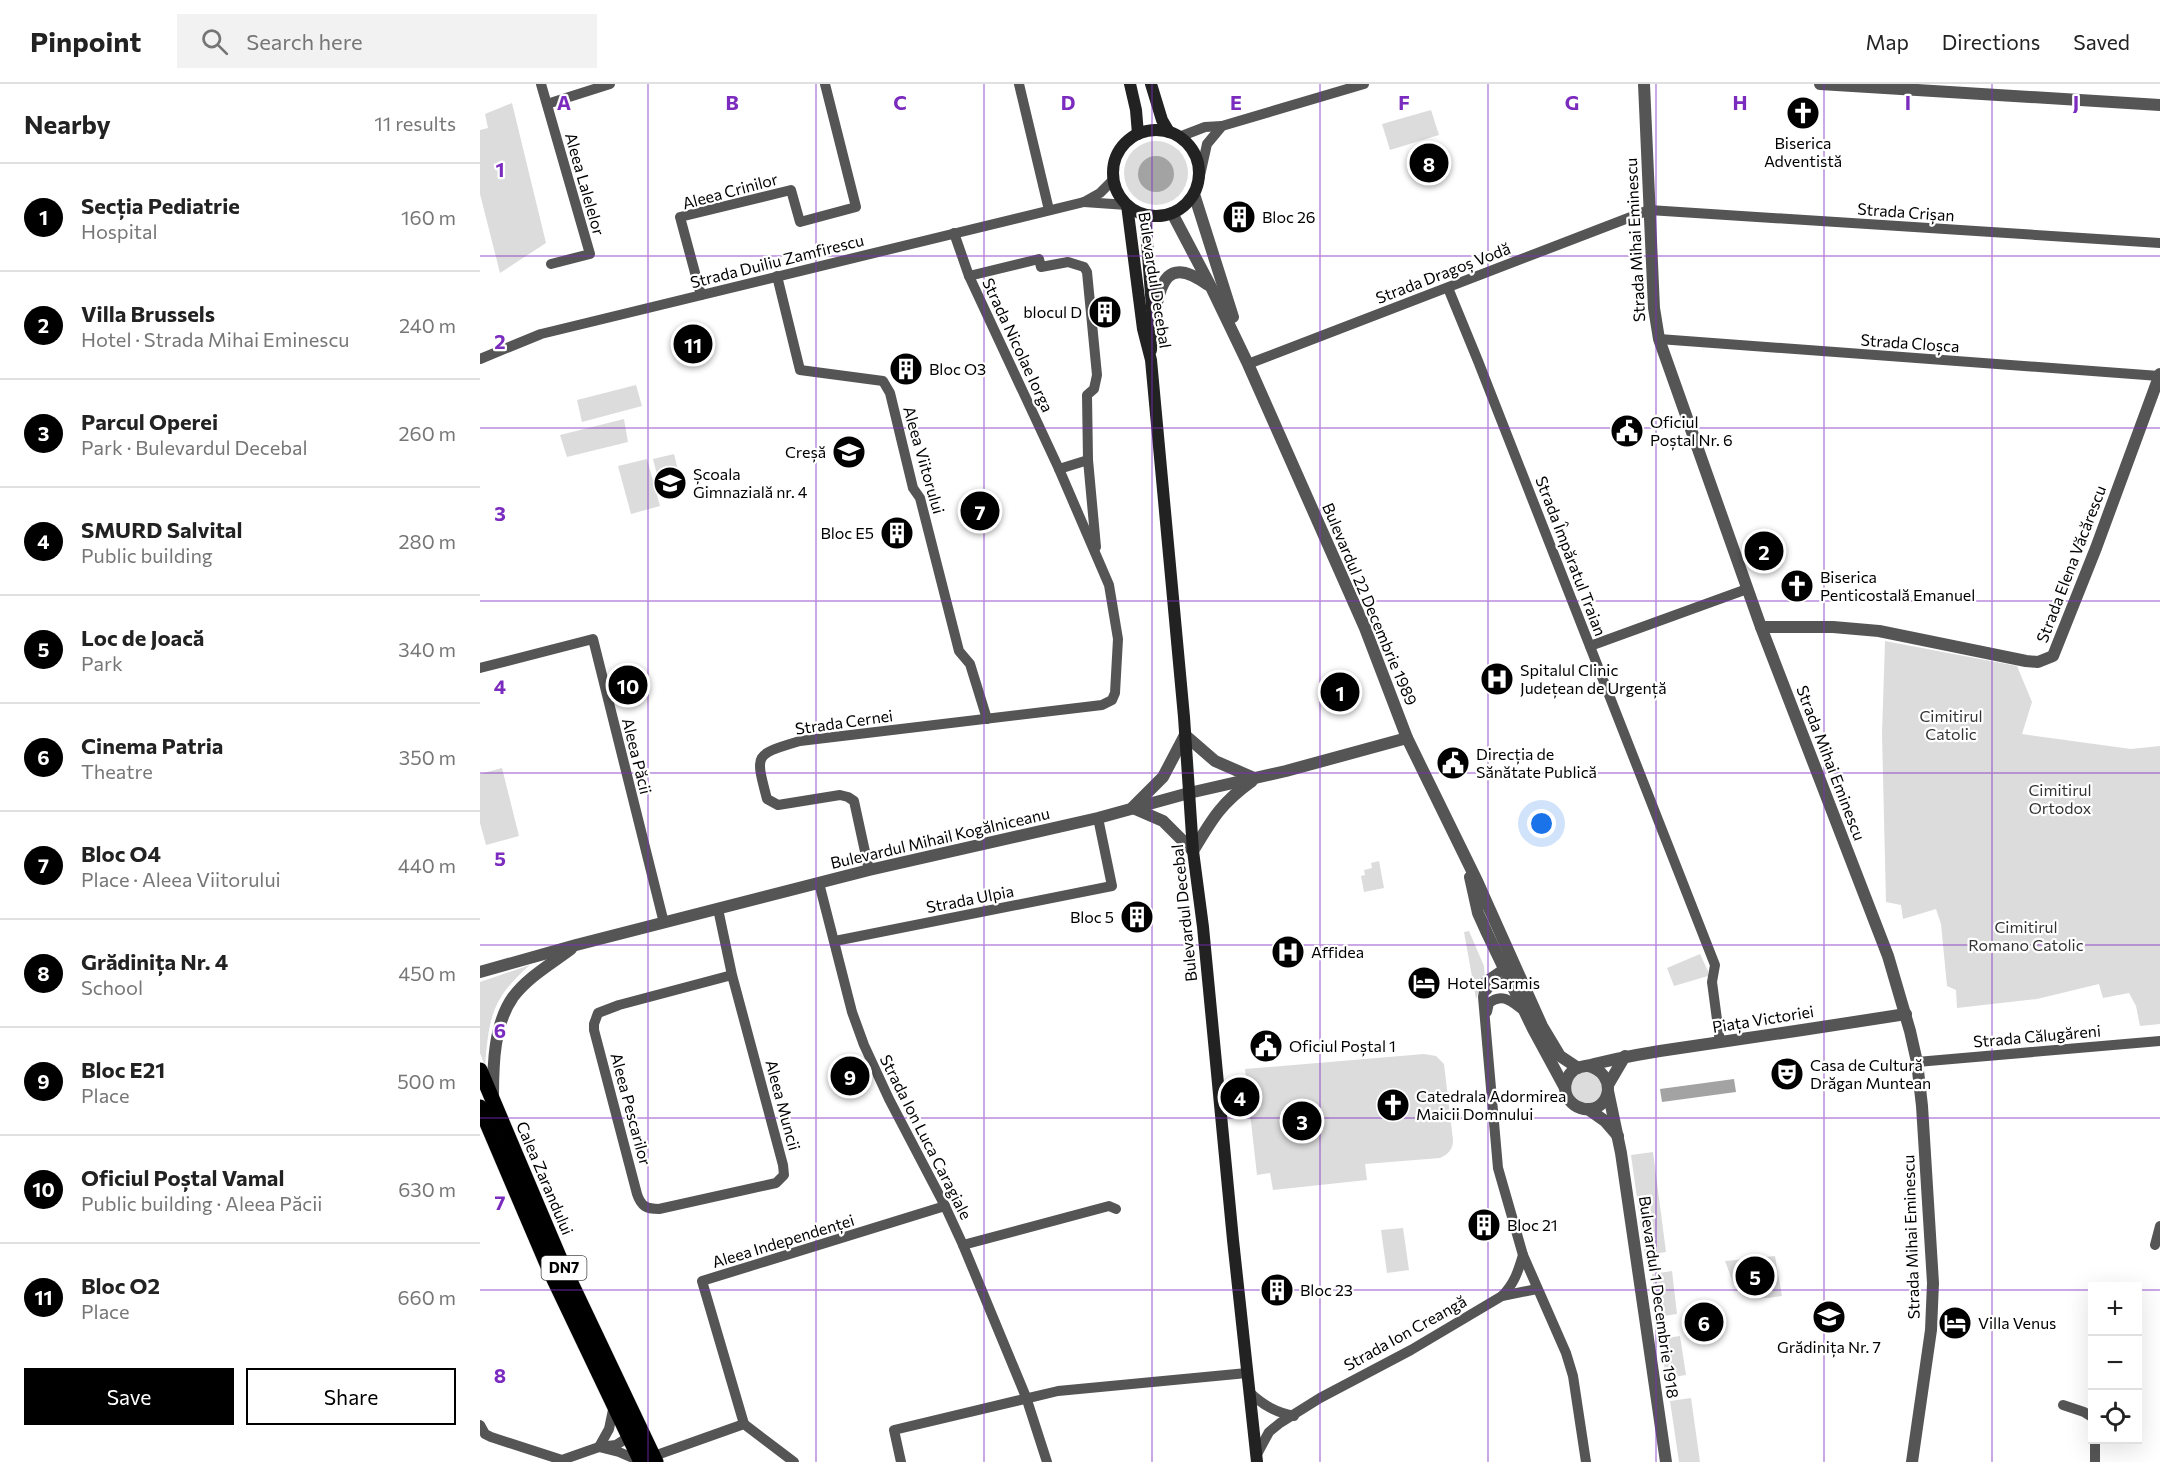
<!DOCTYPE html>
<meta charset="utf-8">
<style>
body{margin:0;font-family:Commissioner,sans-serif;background:#f2f2f2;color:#222}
.controls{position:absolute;right:18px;bottom:18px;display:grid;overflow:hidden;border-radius:0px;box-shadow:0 6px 24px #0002}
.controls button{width:54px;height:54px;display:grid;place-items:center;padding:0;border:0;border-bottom:2px solid #e0e0e0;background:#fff;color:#222;font:30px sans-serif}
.you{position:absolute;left:1062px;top:740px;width:21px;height:21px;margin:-15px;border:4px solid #fff;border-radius:50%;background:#1a73e8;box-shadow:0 0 0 9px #1a73e833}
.badge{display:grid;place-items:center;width:39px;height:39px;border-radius:50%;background:#000;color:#fff;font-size:20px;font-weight:700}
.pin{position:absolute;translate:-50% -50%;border:3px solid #fff;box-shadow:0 2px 6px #0006}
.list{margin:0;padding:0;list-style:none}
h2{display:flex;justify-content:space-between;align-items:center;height:78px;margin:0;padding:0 24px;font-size:26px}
h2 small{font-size:20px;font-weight:400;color:#767676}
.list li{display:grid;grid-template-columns:39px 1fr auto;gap:18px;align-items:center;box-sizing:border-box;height:108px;padding:0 24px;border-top:2px solid #e0e0e0}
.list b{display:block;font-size:22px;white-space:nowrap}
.list p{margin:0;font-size:20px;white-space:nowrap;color:#767676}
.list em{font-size:20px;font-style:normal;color:#767676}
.actions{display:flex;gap:12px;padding:18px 24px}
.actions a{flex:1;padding:14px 0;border:2px solid #000;border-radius:0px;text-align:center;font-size:21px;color:#000}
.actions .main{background:#000;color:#fff}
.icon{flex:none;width:33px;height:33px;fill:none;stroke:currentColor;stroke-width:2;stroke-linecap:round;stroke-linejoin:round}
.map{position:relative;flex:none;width:1680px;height:1378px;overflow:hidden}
header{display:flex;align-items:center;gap:36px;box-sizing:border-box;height:84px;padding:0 30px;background:#fff;border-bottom:2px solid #e0e0e0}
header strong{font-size:28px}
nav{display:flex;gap:33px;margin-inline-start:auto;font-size:21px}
.search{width:420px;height:54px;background:#f2f2f2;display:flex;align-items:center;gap:15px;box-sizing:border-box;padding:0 21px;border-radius:0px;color:#767676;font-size:22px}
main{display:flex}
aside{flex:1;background:#fff}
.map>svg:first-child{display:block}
.green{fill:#dcdcdc}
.water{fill:#a3a3a3}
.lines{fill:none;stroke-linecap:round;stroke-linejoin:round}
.primary-casing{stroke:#dbdbdb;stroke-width:16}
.minor{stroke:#555;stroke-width:10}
.tertiary{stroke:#555;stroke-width:12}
.secondary{stroke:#222;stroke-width:12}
.primary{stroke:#000;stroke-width:15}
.grid{fill:none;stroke:#7b2cbf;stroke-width:1.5;stroke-opacity:0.55}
.labels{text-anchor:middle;stroke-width:4.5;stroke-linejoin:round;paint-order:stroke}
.shield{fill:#fff;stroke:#4c4c4c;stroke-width:1.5}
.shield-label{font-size:15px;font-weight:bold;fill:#000}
.poi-label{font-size:16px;fill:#000;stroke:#fff;text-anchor:start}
.street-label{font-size:16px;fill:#000;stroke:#fff}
.park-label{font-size:16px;fill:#333;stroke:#fff}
.grid-label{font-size:20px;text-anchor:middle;font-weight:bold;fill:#7b2cbf;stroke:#fff;stroke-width:4.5;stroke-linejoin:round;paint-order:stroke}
</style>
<header>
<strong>Pinpoint</strong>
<div class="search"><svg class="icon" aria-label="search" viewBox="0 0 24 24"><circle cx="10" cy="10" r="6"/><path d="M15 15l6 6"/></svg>Search here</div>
<nav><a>Map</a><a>Directions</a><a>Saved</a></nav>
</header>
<main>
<aside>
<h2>Nearby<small>11 results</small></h2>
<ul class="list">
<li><span class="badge">1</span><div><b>Secția Pediatrie</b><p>Hospital</p></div><em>160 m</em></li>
<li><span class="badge">2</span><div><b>Villa Brussels</b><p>Hotel · Strada Mihai Eminescu</p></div><em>240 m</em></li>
<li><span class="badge">3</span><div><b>Parcul Operei</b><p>Park · Bulevardul Decebal</p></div><em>260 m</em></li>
<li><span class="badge">4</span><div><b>SMURD Salvital</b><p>Public building</p></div><em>280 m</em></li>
<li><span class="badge">5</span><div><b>Loc de Joacă</b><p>Park</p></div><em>340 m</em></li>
<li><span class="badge">6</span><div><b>Cinema Patria</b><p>Theatre</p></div><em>350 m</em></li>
<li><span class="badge">7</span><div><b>Bloc O4</b><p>Place · Aleea Viitorului</p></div><em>440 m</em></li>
<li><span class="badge">8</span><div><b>Grădinița Nr. 4</b><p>School</p></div><em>450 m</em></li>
<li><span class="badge">9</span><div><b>Bloc E21</b><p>Place</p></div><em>500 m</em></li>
<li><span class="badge">10</span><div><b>Oficiul Poștal Vamal</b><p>Public building · Aleea Păcii</p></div><em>630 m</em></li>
<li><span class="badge">11</span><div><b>Bloc O2</b><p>Place</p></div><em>660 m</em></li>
</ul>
<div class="actions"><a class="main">Save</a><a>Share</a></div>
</aside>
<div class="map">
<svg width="1680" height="1378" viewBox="0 0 1680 1378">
<rect width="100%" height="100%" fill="#fff"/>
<!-- green -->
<g class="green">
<path d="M 32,19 L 66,159 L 20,189 L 0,110 L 0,46 L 8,44 L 5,30 Z"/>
<path d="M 951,26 L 959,51 L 910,66 L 902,40 Z"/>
<circle cx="676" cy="89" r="32"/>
<path d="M 156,301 L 162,322 L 102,338 L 97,316 Z"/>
<path d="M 144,335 L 148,358 L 87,373 L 80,351 Z"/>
<path d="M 194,370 L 204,410 L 183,415 L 173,375 Z"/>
<path d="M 167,375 L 180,422 L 151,430 L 138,382 Z"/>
<path d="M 1405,557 L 1537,582 L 1552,618 L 1542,650 L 1651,665 L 1680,662 L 1680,940 L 1660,942 L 1656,922 L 1649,909 L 1623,914 L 1619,900 L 1557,915 L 1477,924 L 1476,906 L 1467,902 L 1461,840 L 1456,825 L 1423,835 L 1421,821 L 1406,818 L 1402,650 Z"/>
<path d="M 22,684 L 39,752 L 6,761 L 0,739 L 0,690 Z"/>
<path d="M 899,777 L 904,804 L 884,808 L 881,792 L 885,791 L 884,786 L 892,784 L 891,779 Z"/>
<path d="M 989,847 L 1004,882 L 1005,893 L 996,915 L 984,848 Z"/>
<path d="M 1220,870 L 1228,887 L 1228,892 L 1194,902 L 1187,884 Z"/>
<path d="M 50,881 C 12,914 9,933 5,982 L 0,969 L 0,898 Z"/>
<path d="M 944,970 L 956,972 L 964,980 L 973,1056 C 973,1066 968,1070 960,1074 L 885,1080 L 887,1096 L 793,1106 L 790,1089 L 777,1091 L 765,985 Z"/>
<circle cx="1106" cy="1004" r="16"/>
<path d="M 1173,1068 L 1186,1168 L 1165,1171 L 1151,1071 Z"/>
<path d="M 923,1144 L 929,1186 L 907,1189 L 901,1146 Z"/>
<path d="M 1295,1172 L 1302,1212 C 1259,1218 1260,1217 1245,1177 Z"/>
<path d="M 1192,1187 L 1197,1230 L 1177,1233 L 1172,1190 Z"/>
<path d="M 1200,1252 L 1206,1291 L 1186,1294 L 1180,1255 Z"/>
<path d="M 1211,1314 L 1220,1378 L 1199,1378 L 1190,1317 Z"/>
</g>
<!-- water -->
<g class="water">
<circle cx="676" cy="90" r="18"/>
<path d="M 1254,995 L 1256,1008 L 1182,1018 L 1180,1005 Z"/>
</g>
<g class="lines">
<!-- primary casing -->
<g class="primary-casing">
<g id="primary">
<path d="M 0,986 L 83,1182 L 176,1378"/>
<path d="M 0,1023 L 70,1187 L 161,1378"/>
</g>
</g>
<!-- minor -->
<g class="minor">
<path d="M 61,0 L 110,170 L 71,180"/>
<path d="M 539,0 L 569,126"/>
<path d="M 67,20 L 130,0"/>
<path d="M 699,53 L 725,43 L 742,42"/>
<path d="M 719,96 L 727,60 L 742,42 L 884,0"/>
<path d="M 604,118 L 647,121"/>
<path d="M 297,192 L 320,286 L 403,297 L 410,309 L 433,404 L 440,414 L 479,567 L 490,580 L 507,635"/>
<path d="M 489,192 L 559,175 L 561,183 L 588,178 L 604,183 L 607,188 L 617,291 L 614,305 L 607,311 L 608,376 L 616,463"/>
<path d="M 968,204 L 998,277 L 1235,881 L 1232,898 L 1240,958"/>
<path d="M 221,211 L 200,133 L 311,106 L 320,138 L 376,123 L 345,0"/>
<path d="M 1179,255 L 1679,292"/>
<path d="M 0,275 L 61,250 L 604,118 L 620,109 L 633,96"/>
<path d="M 768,280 L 1169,126 L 1680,159"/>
<path d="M 579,385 L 608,376"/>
<path d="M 1110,562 L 1267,505"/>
<path d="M 0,584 L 113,555 L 184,839"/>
<path d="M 389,786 L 374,717 L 368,713 L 360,711 L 298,721 L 287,715 C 275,669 274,671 320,657 L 622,621 L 632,616 L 635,609 L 638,555 L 629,501 L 579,385 L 489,192 L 474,149"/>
<path d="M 339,799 L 372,928 L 384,961 L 409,1015 L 465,1122 L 483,1161 L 546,1313 L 567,1378"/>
<path d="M 238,825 L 252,891 L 303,1081 L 304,1091 L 296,1099 L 179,1125 C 166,1125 161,1122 157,1110 L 114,946 L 114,940 L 118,929 L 139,921 L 252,891"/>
<path d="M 355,857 L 632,802 L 618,734"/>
<path d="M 1025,884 L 1006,897 L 1003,913 L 1018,1084 L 1043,1171 L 1086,1269 L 1093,1292 L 1106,1378"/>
<path d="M 1007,906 C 1016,892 1026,900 1038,904"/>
<path d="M 1007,928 L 1009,919 C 1022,908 1032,918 1043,926"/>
<path d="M 1437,978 L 1680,957"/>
<path d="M 483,1161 L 629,1122 L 636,1125"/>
<path d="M 1675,1161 L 1680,1142"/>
<path d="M 1022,1212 C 1034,1200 1038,1188 1043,1171"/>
<path d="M 769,1308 C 783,1321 795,1328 814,1332"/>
<path d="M 1583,1321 L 1604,1328 L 1612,1333"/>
<path d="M 264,1340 L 222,1197 L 465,1122"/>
<path d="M 0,1341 L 5,1350 L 11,1353 L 82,1376 L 119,1363 L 136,1361 L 155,1349"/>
<path d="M 119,1363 L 139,1368 L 160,1377 L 264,1340 L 314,1378"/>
<path d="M 119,1363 L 129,1345 L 134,1321"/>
<path d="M 776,1372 L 789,1348 L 800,1339 L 840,1314 L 931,1266 L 1022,1212 L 1057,1205"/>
<path d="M 421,1378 L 414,1346 L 578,1307 L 767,1289"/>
<path d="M 1615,1378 L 1615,1356"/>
</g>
<!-- tertiary -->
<g class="tertiary">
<path d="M 1164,0 L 1174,224 L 1179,255 L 1281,543 L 1408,872 L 1430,947 L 1437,978 L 1442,1022 L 1453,1199 L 1451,1246 L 1432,1378"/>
<path d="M 1340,0 L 1680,21"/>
<path d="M 714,110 L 753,233"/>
<path d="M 692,129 L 731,203 L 768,280 L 885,544 L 927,654 L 997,797 L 1062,942 L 1080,972 L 1098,984"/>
<path d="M 674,233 C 681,198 687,171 728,201"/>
<path d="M 1281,543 L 1353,543 L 1399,547 L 1546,577 L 1558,578 L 1573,572 L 1616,464 L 1680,290"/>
<path d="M 653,723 L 683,693 L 705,651 L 735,677 L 774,694"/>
<path d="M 653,724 L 683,737 L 713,767 C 732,735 741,719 772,697"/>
<path d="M 990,793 L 998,829 L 1007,849 L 1053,945 L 1085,1004"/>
<path d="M 0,888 L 96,861 L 389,786 L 618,734 L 709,709 L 806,687 L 927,654"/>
<path d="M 1108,982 C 1138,989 1132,1028 1104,1025 C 1099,1024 1095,1022 1092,1019 C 1081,1009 1084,991 1097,984 C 1102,982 1109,982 1114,980 C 1143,973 1171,968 1200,964 C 1275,953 1351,942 1426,930"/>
<path d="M 1128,1001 L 1145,972"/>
<path d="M 1128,1007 L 1141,1069 L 1186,1378"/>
<path d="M 13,1012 C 13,980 14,940 33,913 C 48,893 71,880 91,865"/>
<path d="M 1108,1025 L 1125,1037 L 1138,1052"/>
</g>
<!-- secondary -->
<g class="secondary">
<path d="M 650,0 L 656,26 L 658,50"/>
<path d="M 671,0 L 682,36 L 689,48"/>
<circle cx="676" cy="89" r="43"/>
<path d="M 647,121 L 663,245 L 671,276 L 704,633 L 713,767 L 723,843 L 753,1156 L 777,1378"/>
<path d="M 665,131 L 673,237 L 671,266"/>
</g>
<!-- primary -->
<use href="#primary" class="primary"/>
</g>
<!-- grid -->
<path class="grid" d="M 168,0 L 168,1378M 336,0 L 336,1378M 504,0 L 504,1378M 672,0 L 672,1378M 840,0 L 840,1378M 1008,0 L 1008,1378M 1176,0 L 1176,1378M 1344,0 L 1344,1378M 1512,0 L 1512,1378M 0,172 L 1680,172M 0,344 L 1680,344M 0,517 L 1680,517M 0,689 L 1680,689M 0,861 L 1680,861M 0,1034 L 1680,1034M 0,1206 L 1612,1206M 1658,1206 L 1680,1206"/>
<!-- icons -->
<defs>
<g id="church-disc" transform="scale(1.725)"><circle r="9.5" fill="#000" stroke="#fff"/><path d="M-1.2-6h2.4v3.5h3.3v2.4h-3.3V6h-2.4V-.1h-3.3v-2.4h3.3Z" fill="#fff"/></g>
<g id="building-disc" transform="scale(1.725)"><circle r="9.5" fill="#000" stroke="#fff"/><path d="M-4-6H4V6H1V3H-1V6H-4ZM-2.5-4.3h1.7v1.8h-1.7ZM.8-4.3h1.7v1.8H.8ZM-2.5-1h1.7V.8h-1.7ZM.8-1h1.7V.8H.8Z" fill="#fff"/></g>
<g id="civic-disc" transform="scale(1.725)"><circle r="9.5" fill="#000" stroke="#fff"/><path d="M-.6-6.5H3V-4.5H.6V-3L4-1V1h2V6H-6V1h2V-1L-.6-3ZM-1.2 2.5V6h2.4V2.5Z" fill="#fff"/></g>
<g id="school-disc" transform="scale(1.725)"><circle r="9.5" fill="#000" stroke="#fff"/><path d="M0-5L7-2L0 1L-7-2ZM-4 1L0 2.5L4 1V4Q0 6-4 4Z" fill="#fff"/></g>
<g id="hospital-disc" transform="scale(1.725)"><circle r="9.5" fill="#000" stroke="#fff"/><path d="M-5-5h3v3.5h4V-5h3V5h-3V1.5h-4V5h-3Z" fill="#fff"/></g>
<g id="hotel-disc" transform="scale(1.725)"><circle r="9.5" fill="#000" stroke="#fff"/><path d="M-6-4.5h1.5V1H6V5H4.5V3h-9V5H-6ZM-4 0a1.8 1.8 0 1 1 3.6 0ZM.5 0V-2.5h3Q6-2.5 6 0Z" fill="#fff"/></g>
<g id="theatre-disc" transform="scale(1.725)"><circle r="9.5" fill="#000" stroke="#fff"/><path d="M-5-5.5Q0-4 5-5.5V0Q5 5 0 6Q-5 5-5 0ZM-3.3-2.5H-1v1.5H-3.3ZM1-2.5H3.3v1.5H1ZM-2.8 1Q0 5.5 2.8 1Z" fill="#fff"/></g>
</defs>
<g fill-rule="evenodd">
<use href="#church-disc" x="1323" y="29"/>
<use href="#building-disc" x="759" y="133"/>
<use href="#building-disc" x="625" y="228"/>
<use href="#building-disc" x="426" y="285"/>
<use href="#civic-disc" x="1147" y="347"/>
<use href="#school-disc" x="369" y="368"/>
<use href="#school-disc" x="190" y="399"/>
<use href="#building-disc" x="417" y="449"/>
<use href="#church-disc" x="1317" y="502"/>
<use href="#hospital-disc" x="1017" y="595"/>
<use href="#civic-disc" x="973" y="679"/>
<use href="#building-disc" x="657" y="833"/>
<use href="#hospital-disc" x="808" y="868"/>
<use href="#hotel-disc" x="944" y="899"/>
<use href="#civic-disc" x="786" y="962"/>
<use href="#theatre-disc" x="1307" y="990"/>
<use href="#church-disc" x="913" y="1021"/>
<use href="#building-disc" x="1004" y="1141"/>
<use href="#building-disc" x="797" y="1206"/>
<use href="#school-disc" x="1349" y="1233"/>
<use href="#hotel-disc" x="1475" y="1239"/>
</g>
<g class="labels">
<!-- shield labels -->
<rect class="shield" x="61.5" y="1172" width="45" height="24" rx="4.5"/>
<g class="shield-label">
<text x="84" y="1189">DN7</text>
</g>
<!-- poi labels -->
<g class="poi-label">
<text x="1323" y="65" text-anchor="middle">Biserica<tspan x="1323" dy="18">Adventistă</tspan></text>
<text x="782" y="139">Bloc 26</text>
<text x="602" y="234" text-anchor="end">blocul D</text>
<text x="449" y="291">Bloc O3</text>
<text x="1170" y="344">Oficiul<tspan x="1170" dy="18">Poștal Nr. 6</tspan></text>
<text x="346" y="374" text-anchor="end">Creșă</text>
<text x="213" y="396">Școala<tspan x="213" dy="18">Gimnazială nr. 4</tspan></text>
<text x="394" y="455" text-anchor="end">Bloc E5</text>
<text x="1340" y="499">Biserica<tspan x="1340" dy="18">Penticostală Emanuel</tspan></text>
<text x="1040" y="592">Spitalul Clinic<tspan x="1040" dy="18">Județean de Urgență</tspan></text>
<text x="996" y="676">Direcția de<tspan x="996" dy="18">Sănătate Publică</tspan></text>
<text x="634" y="839" text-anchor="end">Bloc 5</text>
<text x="831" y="874">Affidea</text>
<text x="967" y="905">Hotel Sarmis</text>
<text x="809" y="968">Oficiul Poștal 1</text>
<text x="1330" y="987">Casa de Cultură<tspan x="1330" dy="18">Drăgan Muntean</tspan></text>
<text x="936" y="1018">Catedrala Adormirea<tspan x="936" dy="18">Maicii Domnului</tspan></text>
<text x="1027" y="1147">Bloc 21</text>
<text x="820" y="1212">Bloc 23</text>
<text x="1498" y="1245">Villa Venus</text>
<text x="1349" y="1269" text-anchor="middle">Grădinița Nr. 7</text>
</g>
<!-- street labels -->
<g class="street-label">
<text transform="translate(105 100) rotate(74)" y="6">Aleea Lalelelor</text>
<text transform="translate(250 107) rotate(-15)" y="6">Aleea Crinilor</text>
<text transform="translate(1426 128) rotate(4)" y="6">Strada Crișan</text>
<text transform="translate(1155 156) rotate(-93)" y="6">Strada Mihai Eminescu</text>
<text transform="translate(297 177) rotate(-14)" y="6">Strada Duiliu Zamfirescu</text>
<text transform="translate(963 189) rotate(-21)" y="6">Strada Dragoș Vodă</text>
<text transform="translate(675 196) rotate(81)" y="6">Bulevardul Decebal</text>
<text transform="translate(1430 259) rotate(4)" y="6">Strada Cloșca</text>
<text transform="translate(538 261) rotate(65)" y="6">Strada Nicolae Iorga</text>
<text transform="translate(444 376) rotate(74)" y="6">Aleea Viitorului</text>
<text transform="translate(1091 472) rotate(69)" y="6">Strada Împăratul Traian</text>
<text transform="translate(1591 480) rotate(-69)" y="6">Strada Elena Văcărescu</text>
<text transform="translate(890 520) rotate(67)" y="6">Bulevardul 22 Decembrie 1989</text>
<text transform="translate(364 638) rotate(-8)" y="6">Strada Cernei</text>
<text transform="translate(157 672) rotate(76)" y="6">Aleea Păcii</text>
<text transform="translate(1351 679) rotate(69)" y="6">Strada Mihai Eminescu</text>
<text transform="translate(460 754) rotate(-13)" y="6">Bulevardul Mihail Kogălniceanu</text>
<text transform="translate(490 815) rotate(-11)" y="6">Strada Ulpia</text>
<text transform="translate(704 829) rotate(-96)" y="6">Bulevardul Decebal</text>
<text transform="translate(1283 935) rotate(-9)" y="6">Piața Victoriei</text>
<text transform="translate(1557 952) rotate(-5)" y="6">Strada Călugăreni</text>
<text transform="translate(303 1021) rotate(75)" y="6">Aleea Muncii</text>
<text transform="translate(151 1025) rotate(75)" y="6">Aleea Pescarilor</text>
<text transform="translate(446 1053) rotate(63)" y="6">Strada Ion Luca Caragiale</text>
<text transform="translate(65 1094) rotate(67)" y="6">Calea Zarandului</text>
<text transform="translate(1431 1153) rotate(-92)" y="6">Strada Mihai Eminescu</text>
<text transform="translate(303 1157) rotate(-17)" y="6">Aleea Independenței</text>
<text transform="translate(1179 1213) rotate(82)" y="6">Bulevardul 1 Decembrie 1918</text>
<text transform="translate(925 1249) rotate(-29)" y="6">Strada Ion Creangă</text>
</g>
<!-- park labels -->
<g class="park-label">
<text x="1471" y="638">Cimitirul<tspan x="1471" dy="18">Catolic</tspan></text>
<text x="1580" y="712">Cimitirul<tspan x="1580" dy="18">Ortodox</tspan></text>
<text x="1546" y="849">Cimitirul<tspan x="1546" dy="18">Romano Catolic</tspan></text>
</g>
</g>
<g class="grid-label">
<text x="84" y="26">A</text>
<text x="252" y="26">B</text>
<text x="420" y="26">C</text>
<text x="588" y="26">D</text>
<text x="756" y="26">E</text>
<text x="924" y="26">F</text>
<text x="1092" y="26">G</text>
<text x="1260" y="26">H</text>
<text x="1428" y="26">I</text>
<text x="1596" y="26">J</text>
<text x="20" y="93">1</text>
<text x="20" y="265">2</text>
<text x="20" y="437">3</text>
<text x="20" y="610">4</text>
<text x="20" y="782">5</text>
<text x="20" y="954">6</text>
<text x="20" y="1126">7</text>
<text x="20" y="1299">8</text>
</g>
</svg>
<div class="controls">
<button>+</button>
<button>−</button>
<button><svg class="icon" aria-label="locate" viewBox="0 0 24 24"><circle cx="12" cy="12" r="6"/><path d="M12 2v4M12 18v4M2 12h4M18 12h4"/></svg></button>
</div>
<div class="you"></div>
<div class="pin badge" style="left:860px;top:608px">1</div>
<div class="pin badge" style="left:1284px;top:467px">2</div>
<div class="pin badge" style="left:822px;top:1037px">3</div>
<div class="pin badge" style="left:760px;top:1013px">4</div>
<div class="pin badge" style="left:1275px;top:1192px">5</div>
<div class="pin badge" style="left:1224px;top:1238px">6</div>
<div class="pin badge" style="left:500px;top:427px">7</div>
<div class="pin badge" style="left:949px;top:79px">8</div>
<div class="pin badge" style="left:370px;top:992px">9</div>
<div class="pin badge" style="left:148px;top:601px">10</div>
<div class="pin badge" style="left:213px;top:260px">11</div>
</div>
</main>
